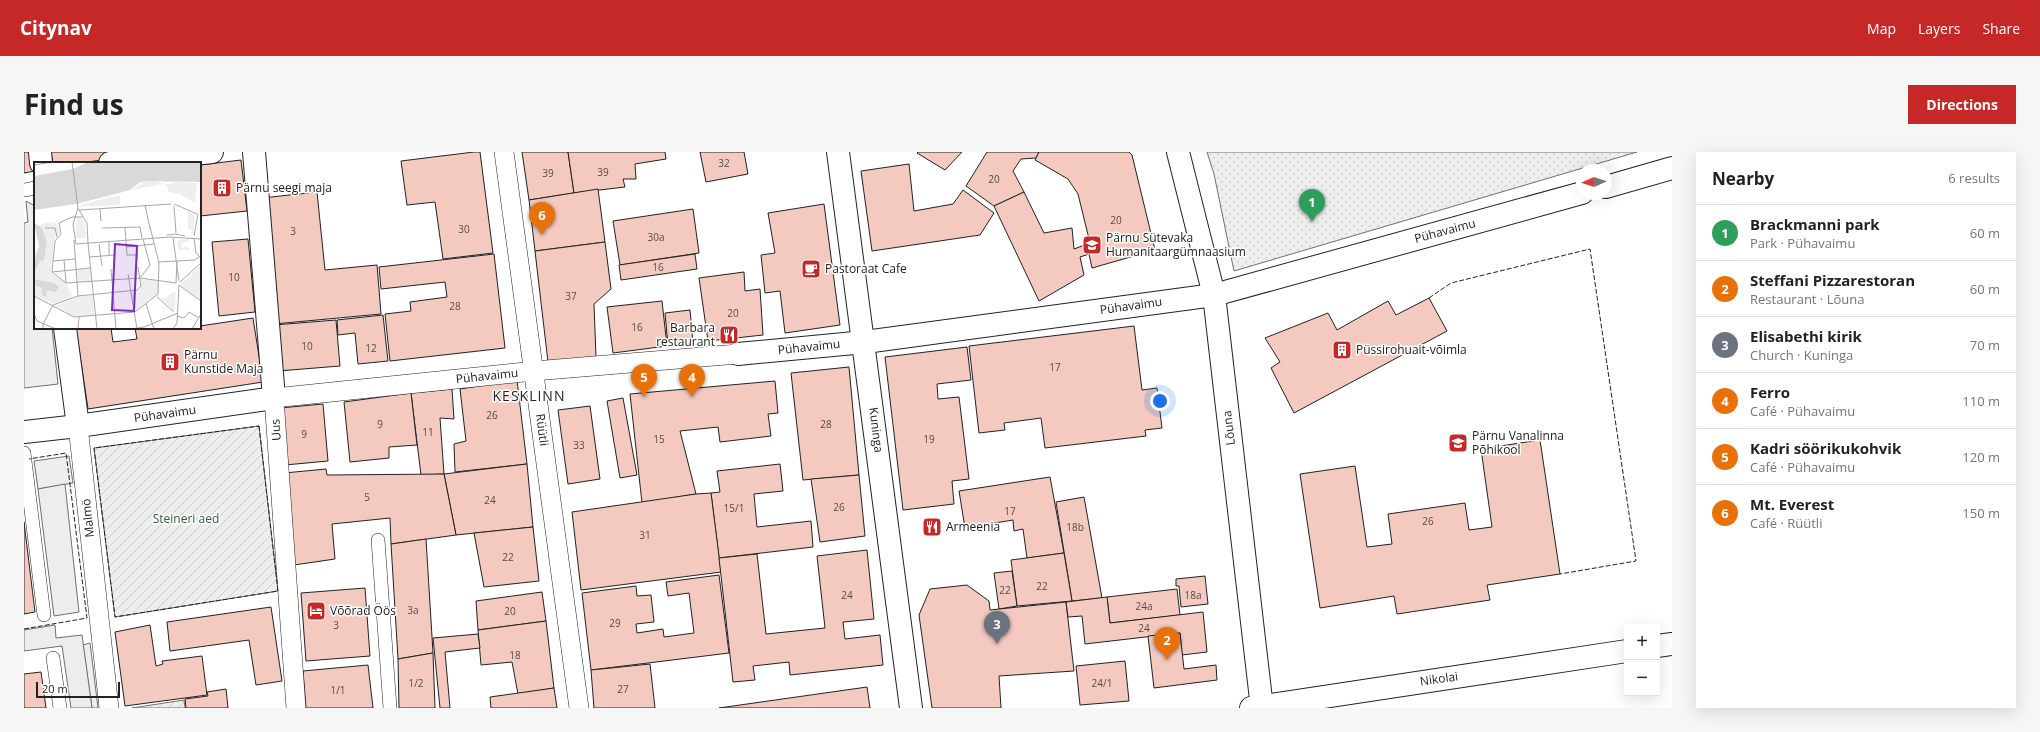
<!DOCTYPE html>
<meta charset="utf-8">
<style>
body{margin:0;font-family:"Open Sans",sans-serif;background:#f6f6f6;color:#222}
.controls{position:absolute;right:12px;bottom:12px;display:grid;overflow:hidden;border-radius:0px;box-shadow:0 4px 16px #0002}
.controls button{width:36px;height:36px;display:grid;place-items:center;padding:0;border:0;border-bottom:1px solid #e0e0e0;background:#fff;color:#222;font:20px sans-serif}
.compass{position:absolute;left:1552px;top:12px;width:36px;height:36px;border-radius:50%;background:#fff;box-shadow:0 4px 16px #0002;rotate:267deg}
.scale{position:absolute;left:12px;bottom:10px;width:84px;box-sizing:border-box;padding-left:4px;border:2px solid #222;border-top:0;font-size:11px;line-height:14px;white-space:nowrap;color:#222;-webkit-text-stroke:3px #fff;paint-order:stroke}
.you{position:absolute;left:1136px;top:249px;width:14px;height:14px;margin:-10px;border:3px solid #fff;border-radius:50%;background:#1a73e8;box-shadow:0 0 0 6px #1a73e833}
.badge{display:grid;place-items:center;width:26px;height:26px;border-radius:50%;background:#c62828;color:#fff;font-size:13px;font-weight:700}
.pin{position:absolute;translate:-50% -33px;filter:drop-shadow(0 1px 2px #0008)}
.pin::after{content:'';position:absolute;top:21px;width:14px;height:12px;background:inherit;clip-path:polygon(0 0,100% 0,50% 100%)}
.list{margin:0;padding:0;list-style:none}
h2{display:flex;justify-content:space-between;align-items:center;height:52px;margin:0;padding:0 16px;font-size:17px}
h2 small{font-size:13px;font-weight:400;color:#767676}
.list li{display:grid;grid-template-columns:26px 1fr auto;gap:12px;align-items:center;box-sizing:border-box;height:56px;padding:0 16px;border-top:1px solid #e0e0e0}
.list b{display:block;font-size:15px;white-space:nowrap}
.list p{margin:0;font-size:13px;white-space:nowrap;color:#767676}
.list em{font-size:13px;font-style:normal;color:#767676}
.map{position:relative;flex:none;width:1648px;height:556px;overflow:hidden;border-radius:0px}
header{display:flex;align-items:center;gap:24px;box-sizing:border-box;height:56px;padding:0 20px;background:#c62828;color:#fff}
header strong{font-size:19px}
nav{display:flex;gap:22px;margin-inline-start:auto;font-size:14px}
.intro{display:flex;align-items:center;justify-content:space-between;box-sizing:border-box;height:96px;padding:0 24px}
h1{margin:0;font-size:28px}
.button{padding:10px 18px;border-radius:0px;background:#c62828;color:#fff;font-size:14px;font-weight:700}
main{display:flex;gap:24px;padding:0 24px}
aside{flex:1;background:#fff;border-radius:0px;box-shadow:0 4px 16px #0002}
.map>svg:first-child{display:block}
.grass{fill:#eee;stroke:#6f6f6f}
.park{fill:url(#park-dots);stroke:#6f6f6f}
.garden{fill:url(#garden-furrows);stroke:#6f6f6f}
.parking{fill:#ededed;stroke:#6f6f6f}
.building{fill:#f3c9c0;stroke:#222}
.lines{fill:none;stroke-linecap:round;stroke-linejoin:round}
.service-casing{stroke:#222;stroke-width:14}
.pedestrian-casing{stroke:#222;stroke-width:20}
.minor-casing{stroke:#222;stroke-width:24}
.tertiary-casing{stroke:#222;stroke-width:24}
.service{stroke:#fff;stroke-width:13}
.pedestrian{stroke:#fff;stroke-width:19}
.minor{stroke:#fff;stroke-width:22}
.tertiary{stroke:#fff;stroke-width:22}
.fence{stroke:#222;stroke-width:1;stroke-dasharray:5 2;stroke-linecap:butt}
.labels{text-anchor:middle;stroke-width:3;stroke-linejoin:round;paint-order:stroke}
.number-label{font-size:10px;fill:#564c4a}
.poi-label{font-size:12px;fill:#222;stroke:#fff;text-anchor:start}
.street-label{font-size:12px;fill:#222;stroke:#fff}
.park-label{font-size:12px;fill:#2f5e38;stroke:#fff}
.quarter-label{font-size:14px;letter-spacing:1px;fill:#222;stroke:#fff}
.inset-road{fill:none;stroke:#a7a7a7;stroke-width:1}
.view{fill:#7b2cbf;fill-opacity:0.15;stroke:#7b2cbf;stroke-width:2}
.inset-edge{fill:none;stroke:#222;stroke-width:2}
</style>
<header>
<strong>Citynav</strong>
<nav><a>Map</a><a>Layers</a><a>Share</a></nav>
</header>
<div class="intro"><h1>Find us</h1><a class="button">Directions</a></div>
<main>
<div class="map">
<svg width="1648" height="556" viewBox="0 0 1648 556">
<defs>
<pattern id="park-dots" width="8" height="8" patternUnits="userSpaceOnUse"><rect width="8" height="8" fill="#eee"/><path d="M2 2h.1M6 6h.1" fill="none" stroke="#ccc" stroke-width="1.8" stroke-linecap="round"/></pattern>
<pattern id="garden-furrows" width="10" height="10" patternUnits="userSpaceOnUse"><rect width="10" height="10" fill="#eee"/><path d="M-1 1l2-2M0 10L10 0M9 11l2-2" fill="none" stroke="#ccc"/></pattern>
</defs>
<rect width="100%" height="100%" fill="#fff"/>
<!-- grass -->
<g class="grass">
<path d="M 2,49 L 11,54 L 11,176 L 28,176 L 34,232 L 0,236 L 0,71 L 4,70 Z"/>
<path d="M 45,304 L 49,331 L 14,337 L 10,309 Z"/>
<path d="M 66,491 L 74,556 L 68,556 L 59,493 Z"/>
</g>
<!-- park -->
<path class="park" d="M 1183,0 L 1613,0 L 1210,119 L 1190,22 Z"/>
<!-- garden -->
<g class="garden">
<path d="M 235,274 L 254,439 L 91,465 L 70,296 Z"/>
<path d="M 160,548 L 161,556 L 108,556 Z"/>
</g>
<!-- parking -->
<g class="parking">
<path d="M 41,332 L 55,460 L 30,464 L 14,337 Z"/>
<path d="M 31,473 L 32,486 L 58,483 L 68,556 L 47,556 L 38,494 L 0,499 L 0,478 Z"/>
</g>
<!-- building -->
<g class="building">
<path d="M 0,0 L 11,0 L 11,19 L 0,21 Z"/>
<path d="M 27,0 L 137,0 L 56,11 L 29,11 Z"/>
<path d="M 450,0 L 456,0 L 469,101 L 419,107 L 411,50 L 383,53 L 377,9 Z"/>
<path d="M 498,0 L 544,0 L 550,41 L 505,48 Z"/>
<path d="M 544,0 L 641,0 L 642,7 L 611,12 L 612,27 L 599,27 L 601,35 L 550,41 Z"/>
<path d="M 676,0 L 720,0 L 724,22 L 682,30 Z"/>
<path d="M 894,0 L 938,0 L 921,18 L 893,1 Z"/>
<path d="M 963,0 L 1015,0 L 1012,6 L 997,7 L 989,19 L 1000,40 L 970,54 L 942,34 Z"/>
<path d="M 1015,0 L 1105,0 L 1108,3 L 1131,98 L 1068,116 L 1065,102 L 1056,105 L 1060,123 L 1015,149 L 970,54 L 1000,40 L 1020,81 L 1048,76 L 1050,97 L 1066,91 L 1054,42 L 1044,27 L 1011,8 Z"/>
<path d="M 217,8 L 223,59 L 176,64 L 176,13 Z"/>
<path d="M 885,12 L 890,59 L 929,52 L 939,38 L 970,61 L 956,83 L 848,99 L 837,19 Z"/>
<path d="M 574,37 L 581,90 L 511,99 L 505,48 Z"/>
<path d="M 293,40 L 301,118 L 353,113 L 357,162 L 250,172 L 238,46 Z"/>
<path d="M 800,52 L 816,173 L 761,181 L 756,139 L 741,141 L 737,103 L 751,101 L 744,61 Z"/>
<path d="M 669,57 L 675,101 L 596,113 L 589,69 Z"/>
<path d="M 224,87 L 231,160 L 195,164 L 188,90 Z"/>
<path d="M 581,90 L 587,137 L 570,152 L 572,205 L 524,210 L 511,99 Z"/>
<path d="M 470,102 L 481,196 L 366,209 L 361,162 L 387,159 L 386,150 L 423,145 L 421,130 L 357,137 L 355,115 Z"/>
<path d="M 671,102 L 673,117 L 597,128 L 595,113 Z"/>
<path d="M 720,120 L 721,139 L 736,137 L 739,183 L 684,189 L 675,126 Z"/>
<path d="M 1405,146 L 1423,179 L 1270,261 L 1247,216 L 1256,210 L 1241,186 L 1304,161 L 1313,178 L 1364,149 L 1372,163 Z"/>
<path d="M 638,149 L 643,194 L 589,201 L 583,155 Z"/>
<path d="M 666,158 L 669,191 L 644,194 L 641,161 Z"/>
<path d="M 359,163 L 364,209 L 334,212 L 331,181 L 314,183 L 313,168 Z"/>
<path d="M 229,166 L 239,230 L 64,257 L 52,176 L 87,176 L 89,190 L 113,187 L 111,176 L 176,176 L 176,174 Z"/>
<path d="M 312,168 L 316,214 L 254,219 L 250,173 Z"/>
<path d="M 1110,174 L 1118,238 L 1133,236 L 1138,276 L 1121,278 L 1122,284 L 1021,296 L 1017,266 L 980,271 L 981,278 L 955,281 L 945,194 Z"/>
<path d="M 943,195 L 947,228 L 913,232 L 914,247 L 935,245 L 945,327 L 928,329 L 930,352 L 879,358 L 861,205 Z"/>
<path d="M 825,215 L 835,323 L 779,328 L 767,221 Z"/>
<path d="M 493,228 L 503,312 L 431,320 L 430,292 L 442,289 L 436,237 Z"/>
<path d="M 751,229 L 754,261 L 744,262 L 747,284 L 696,290 L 694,275 L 656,279 L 672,342 L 618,351 L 606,242 Z"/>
<path d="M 428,237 L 430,267 L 416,266 L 420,322 L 397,323 L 387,241 Z"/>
<path d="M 387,241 L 393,293 L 365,295 L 365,306 L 326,310 L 320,250 Z"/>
<path d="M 599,246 L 613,323 L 596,326 L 583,249 Z"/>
<path d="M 299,252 L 304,309 L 261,313 L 256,256 Z"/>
<path d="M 566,254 L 576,327 L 544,332 L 534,258 Z"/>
<path d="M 1516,288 L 1536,422 L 1463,433 L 1466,448 L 1373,462 L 1370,444 L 1296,456 L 1276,322 L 1331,314 L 1343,395 L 1368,392 L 1364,362 L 1441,351 L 1445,378 L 1468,375 L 1457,297 Z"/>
<path d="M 503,312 L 509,375 L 432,383 L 420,322 Z"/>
<path d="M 756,312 L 759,339 L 730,342 L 733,375 L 787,369 L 789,395 L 695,406 L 687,341 L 696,340 L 693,319 Z"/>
<path d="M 302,317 L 303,323 L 420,322 L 432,383 L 367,392 L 366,366 L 308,372 L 311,407 L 270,413 L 260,321 Z"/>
<path d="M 835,323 L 841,384 L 796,390 L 787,327 Z"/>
<path d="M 1026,325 L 1040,401 L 1003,406 L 999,377 L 990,379 L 989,368 L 941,376 L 935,339 Z"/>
<path d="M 687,341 L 697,420 L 557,438 L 548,360 L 672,342 Z"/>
<path d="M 1060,345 L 1078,446 L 1048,449 L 1032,350 Z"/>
<path d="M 0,370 L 11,460 L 0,462 Z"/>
<path d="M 509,375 L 515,429 L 460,435 L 450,381 Z"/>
<path d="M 402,387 L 409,501 L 374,507 L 367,392 Z"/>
<path d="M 843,398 L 850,467 L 819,470 L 821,487 L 856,483 L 859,513 L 766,523 L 765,510 L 729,514 L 731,528 L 709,530 L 695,406 L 733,402 L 742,482 L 801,476 L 793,404 Z"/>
<path d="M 1040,401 L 1048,449 L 993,454 L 987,408 Z"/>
<path d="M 988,419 L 993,454 L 975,457 L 970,421 Z"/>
<path d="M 695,423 L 705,501 L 567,518 L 558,441 L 612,434 L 613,444 L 627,443 L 630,470 L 612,472 L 613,481 L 639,477 L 640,485 L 670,481 L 665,441 L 644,444 L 642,430 Z"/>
<path d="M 1181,424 L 1184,452 L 1157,455 L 1155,434 L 1152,434 L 1152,427 Z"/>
<path d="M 943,433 L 965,449 L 966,458 L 1042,450 L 1050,519 L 975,524 L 977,556 L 908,556 L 895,463 L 906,437 Z"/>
<path d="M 341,436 L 346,504 L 282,509 L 277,441 Z"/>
<path d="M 1153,437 L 1156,463 L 1086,471 L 1083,445 Z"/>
<path d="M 518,440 L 522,469 L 454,478 L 452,449 Z"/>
<path d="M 1083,445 L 1086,471 L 1179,460 L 1183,500 L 1158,503 L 1156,481 L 1061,492 L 1058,464 L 1044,465 L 1042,450 Z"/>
<path d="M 247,455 L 258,529 L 232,533 L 225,488 L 146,499 L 143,470 Z"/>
<path d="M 522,469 L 530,536 L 494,542 L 488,510 L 457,513 L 454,478 Z"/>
<path d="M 126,473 L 132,514 L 139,512 L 138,509 L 178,504 L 183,543 L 101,554 L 91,480 Z"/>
<path d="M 1156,481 L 1160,517 L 1192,513 L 1193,528 L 1130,536 L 1124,484 Z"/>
<path d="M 454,482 L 456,496 L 421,500 L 426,556 L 416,556 L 409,486 Z"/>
<path d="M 409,501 L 411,556 L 375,556 L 374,507 Z"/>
<path d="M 1101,509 L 1105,549 L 1056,553 L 1052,514 Z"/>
<path d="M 626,512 L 631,556 L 570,556 L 567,518 Z"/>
<path d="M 344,513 L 349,556 L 282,556 L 279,519 Z"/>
<path d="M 17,520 L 22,556 L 0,556 L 0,522 Z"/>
<path d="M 843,535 L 846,556 L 695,556 Z"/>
<path d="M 530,536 L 533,556 L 467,556 L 466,545 Z"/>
<path d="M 202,537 L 204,556 L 162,556 L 161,547 L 184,544 L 183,540 Z"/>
</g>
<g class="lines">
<!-- service casing -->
<g class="service-casing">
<g id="service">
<path d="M 0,38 L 11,36"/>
<path d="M 0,301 L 20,463"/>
<path d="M 354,388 L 366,556"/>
<path d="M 29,506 L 36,556"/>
</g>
</g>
<!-- pedestrian casing -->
<g class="pedestrian-casing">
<g id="pedestrian">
<path d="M 480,0 L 555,556"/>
<path d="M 54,274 L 85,556"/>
<path d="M 272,556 L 250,246 L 510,219 L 714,202"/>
</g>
</g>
<!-- minor casing -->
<g class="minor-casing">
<g id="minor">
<path d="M 16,0 L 17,11"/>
<path d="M 86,11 L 188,0"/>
<path d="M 41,176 L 54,274"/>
<path d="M 714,202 L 841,190 L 1190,143"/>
<path d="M 0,280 L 54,274 L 250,246 L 230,0"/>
<path d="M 1633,494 L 1648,492"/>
<path d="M 1227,556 L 1603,499"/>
</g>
</g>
<!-- tertiary casing -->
<g class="tertiary-casing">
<g id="tertiary">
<path d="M 814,0 L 887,556"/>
<path d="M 1154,0 L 1190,143 L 1238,556"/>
<path d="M 1582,35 L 1648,16"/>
<path d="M 1190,143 L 1558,41"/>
</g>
</g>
<!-- service -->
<use href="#service" class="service"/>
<!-- pedestrian -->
<use href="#pedestrian" class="pedestrian"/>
<!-- minor -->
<use href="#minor" class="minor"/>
<!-- tertiary -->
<use href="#tertiary" class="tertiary"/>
<!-- fence -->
<g class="fence">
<path d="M 1405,146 L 1427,131 L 1566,97 L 1612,409 L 1536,422"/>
<path d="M 235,274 L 254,439 L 91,465 L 70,296 Z"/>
<path d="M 0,477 L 63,466 L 42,301 L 5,307"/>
</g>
</g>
<!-- icons -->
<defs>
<g id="building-square" transform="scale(1)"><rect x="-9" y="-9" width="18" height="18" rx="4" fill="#c62828" stroke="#fff"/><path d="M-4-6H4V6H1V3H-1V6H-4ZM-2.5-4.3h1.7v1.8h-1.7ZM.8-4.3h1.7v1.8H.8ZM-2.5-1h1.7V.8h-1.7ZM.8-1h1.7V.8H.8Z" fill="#fff"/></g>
<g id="school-square" transform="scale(1)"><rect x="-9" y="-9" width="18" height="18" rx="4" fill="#c62828" stroke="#fff"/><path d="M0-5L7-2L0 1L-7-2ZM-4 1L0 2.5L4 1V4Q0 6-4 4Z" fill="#fff"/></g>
<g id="cafe-square" transform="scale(1)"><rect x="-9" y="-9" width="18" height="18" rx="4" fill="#c62828" stroke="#fff"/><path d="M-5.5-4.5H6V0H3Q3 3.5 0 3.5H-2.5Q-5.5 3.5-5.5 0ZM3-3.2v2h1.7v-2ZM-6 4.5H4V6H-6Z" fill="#fff"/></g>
<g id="restaurant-square" transform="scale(1)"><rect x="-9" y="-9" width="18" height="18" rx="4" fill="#c62828" stroke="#fff"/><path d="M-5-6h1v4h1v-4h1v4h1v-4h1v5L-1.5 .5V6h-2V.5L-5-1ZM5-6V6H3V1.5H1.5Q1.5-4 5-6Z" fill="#fff"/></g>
<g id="hotel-square" transform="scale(1)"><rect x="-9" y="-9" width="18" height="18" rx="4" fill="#c62828" stroke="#fff"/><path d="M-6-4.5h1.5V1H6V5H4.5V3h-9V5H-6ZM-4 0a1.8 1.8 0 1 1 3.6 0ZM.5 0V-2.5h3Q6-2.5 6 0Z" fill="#fff"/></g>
</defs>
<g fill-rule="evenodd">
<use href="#building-square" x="198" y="36"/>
<use href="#school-square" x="1068" y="93"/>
<use href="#cafe-square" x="787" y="117"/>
<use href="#restaurant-square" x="705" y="183"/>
<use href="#building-square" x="1318" y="198"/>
<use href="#building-square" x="146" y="210"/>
<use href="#school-square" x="1434" y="291"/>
<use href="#restaurant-square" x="908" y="375"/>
<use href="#hotel-square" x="292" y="459"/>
</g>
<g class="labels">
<!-- number labels -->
<g class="number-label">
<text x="700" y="15">32</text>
<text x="579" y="24">39</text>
<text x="524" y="25">39</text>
<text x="970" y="31">20</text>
<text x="1092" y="72">20</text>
<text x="440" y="81">30</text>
<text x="269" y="83">3</text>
<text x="632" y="89">30a</text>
<text x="634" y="119">16</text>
<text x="210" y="129">10</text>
<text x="547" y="148">37</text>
<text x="431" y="158">28</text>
<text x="709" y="165">20</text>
<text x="613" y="179">16</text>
<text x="283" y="198">10</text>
<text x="347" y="200">12</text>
<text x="1031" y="219">17</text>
<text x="468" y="267">26</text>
<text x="356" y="276">9</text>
<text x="802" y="276">28</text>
<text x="404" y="284">11</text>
<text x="280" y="286">9</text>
<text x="635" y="291">15</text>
<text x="905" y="291">19</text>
<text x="555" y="297">33</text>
<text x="343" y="349">5</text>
<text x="466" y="352">24</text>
<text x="815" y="359">26</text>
<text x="710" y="360">15/1</text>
<text x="986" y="363">17</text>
<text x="1404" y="373">26</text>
<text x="1051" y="379">18b</text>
<text x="621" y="387">31</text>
<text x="484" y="409">22</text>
<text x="1018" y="438">22</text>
<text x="981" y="442">22</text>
<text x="823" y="447">24</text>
<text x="1169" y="447">18a</text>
<text x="1120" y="458">24a</text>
<text x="389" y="462">3a</text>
<text x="486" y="463">20</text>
<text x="591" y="475">29</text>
<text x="312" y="477">3</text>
<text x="1120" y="480">24</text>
<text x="491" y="507">18</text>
<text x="392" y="535">1/2</text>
<text x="1078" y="535">24/1</text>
<text x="599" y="541">27</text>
<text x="314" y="542">1/1</text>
</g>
<!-- poi labels -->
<g class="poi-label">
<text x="212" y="40">Pärnu seegi maja</text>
<text x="1082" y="90">Pärnu Sütevaka<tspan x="1082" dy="14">Humanitaargümnaasium</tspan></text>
<text x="801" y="121">Pastoraat Cafe</text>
<text x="691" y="180" text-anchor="end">Barbara<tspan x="691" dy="14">restaurant</tspan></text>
<text x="1332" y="202">Püssirohuait-võimla</text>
<text x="160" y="207">Pärnu<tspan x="160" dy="14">Kunstide Maja</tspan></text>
<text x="1448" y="288">Pärnu Vanalinna<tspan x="1448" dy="14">Põhikool</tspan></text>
<text x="922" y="379">Armeenia</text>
<text x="306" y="463">Võõrad Öös</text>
</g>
<!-- street labels -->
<g class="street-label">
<text transform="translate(1421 79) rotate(-15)" y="4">Pühavaimu</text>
<text transform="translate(1107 154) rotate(-8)" y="4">Pühavaimu</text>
<text transform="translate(785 195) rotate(-6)" y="4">Pühavaimu</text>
<text transform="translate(463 224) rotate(-6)" y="4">Pühavaimu</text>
<text transform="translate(141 262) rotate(-8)" y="4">Pühavaimu</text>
<text transform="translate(1205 276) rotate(-97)" y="4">Lõuna</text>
<text transform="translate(252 278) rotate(-94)" y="4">Uus</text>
<text transform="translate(518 278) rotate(83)" y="4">Rüütli</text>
<text transform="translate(852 278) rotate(83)" y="4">Kuninga</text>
<text transform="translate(64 366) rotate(-96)" y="4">Malmö</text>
<text transform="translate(1415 527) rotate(-8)" y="4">Nikolai</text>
</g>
<!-- park labels -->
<g class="park-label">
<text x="162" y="371">Steineri aed</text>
</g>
<!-- quarter labels -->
<g class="quarter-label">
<text x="505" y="249">KESKLINN</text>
</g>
</g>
<!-- overview -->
<g transform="translate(10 10)">
<rect width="167" height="167" fill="#fff"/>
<path d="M 122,18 L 144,20 L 120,19 L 130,22 L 98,28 L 109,21 L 106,21 L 96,29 L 104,21 ZM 145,20 L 163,21 L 161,41 L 146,32 L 145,25 L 145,32 L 135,30 L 133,24 L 129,23 ZM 154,49 L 161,54 L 159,71 L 157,72 L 158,68 L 154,67 ZM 155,77 L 155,79 L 148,81 L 147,87 L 152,84 L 157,88 L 144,88 L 144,78 ZM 140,129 L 142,132 L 140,148 L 125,135 L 130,137 Z" fill="#eee"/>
<path d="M 86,33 L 86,43 L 45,45 L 49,42 ZM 43,56 L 48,56 L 51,61 L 52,76 L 41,76 ZM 15,60 L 22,61 L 26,71 L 21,75 L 17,106 L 18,112 L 31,120 L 39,135 L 19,142 L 0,133 L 0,90 L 11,91 L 13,81 L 8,66 L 2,64 ZM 167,103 L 167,138 L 149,125 L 148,121 ZM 56,107 L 57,119 L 44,120 L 43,108 ZM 107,117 L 125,119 L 123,132 L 100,149 L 96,131 L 106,127 ZM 59,133 L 60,153 L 41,155 L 22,144 L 44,135 Z" fill="#eee"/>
<path d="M 54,0 L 167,0 L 167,20 L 112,19 L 104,21 L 96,28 L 85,31 L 42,42 L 0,48 L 0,14 L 39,7 ZM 0,61 L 8,66 L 13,80 L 10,98 L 6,99 L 0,111 L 0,99 L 5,84 ZM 0,117 L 20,121 L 25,125 L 22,130 L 13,128 L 12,135 L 8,133 L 8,126 L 0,123 Z" fill="#d9d9d9"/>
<path class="inset-road" d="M 38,0 L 44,46 L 53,61 L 54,81M 0,3 L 19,0M 140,42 L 163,52M 111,43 L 116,66M 140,44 L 142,71M 44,46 L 39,62 L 42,82 L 136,75 L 167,77M 66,47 L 67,59M 46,48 L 137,42M 49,55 L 38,55 L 25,61 L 27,72 L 21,79 L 18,110 L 32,121 L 106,116 L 142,121M 11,66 L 21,66 L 23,75M 68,66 L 106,65 L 108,76M 91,66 L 93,93 L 103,93M 133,73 L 141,72 L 151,74M 160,74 L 164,52M 139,76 L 145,119M 160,77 L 162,91 L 167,96M 40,78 L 44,134M 54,81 L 63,167M 65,82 L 68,104M 103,84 L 103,97M 92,85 L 120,82M 75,93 L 75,80M 56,95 L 80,93M 30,98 L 32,120M 19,99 L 41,97M 124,100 L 161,98 L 165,95M 77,107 L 82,167M 18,110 L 57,106M 94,112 L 103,167M 106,116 L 116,103 L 109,77M 146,120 L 167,101M 142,121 L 143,99M 145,123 L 167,139M 0,134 L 40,155 L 101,150 L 124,132 L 125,101 L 116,65M 123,135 L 140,150M 112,142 L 120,167M 0,152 L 3,159 L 22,167M 143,154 L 150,156 L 155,150 L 165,156M 9,167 L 9,162 L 19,143 L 44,134 L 103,128 L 107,124 L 104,105M 44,167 L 45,155M 96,167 L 110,165 L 144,151M 139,167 L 143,161 L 145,123M 158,167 L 167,152"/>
<path class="view" d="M 81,82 L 103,84 L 100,149 L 78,148 Z"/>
<rect width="167" height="167" class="inset-edge"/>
</g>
</svg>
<div class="controls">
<button>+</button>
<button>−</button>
</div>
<svg class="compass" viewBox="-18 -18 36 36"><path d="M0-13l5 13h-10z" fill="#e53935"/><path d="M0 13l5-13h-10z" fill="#767676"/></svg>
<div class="scale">20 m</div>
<div class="you"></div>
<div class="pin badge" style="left:1288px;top:70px;background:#2e9e5b">1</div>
<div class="pin badge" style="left:1143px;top:508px;background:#e8710a">2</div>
<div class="pin badge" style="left:973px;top:492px;background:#6b7280">3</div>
<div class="pin badge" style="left:668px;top:245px;background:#e8710a">4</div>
<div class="pin badge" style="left:620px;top:245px;background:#e8710a">5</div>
<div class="pin badge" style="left:518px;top:83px;background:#e8710a">6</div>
</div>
<aside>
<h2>Nearby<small>6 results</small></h2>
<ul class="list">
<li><span class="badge" style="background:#2e9e5b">1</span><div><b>Brackmanni park</b><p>Park · Pühavaimu</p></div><em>60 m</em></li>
<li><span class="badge" style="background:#e8710a">2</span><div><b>Steffani Pizzarestoran</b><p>Restaurant · Lõuna</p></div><em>60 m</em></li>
<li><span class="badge" style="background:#6b7280">3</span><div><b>Elisabethi kirik</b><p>Church · Kuninga</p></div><em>70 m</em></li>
<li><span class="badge" style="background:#e8710a">4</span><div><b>Ferro</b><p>Café · Pühavaimu</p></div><em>110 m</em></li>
<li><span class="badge" style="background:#e8710a">5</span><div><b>Kadri söörikukohvik</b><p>Café · Pühavaimu</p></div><em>120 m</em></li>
<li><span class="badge" style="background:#e8710a">6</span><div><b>Mt. Everest</b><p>Café · Rüütli</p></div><em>150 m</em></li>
</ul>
</aside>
</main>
